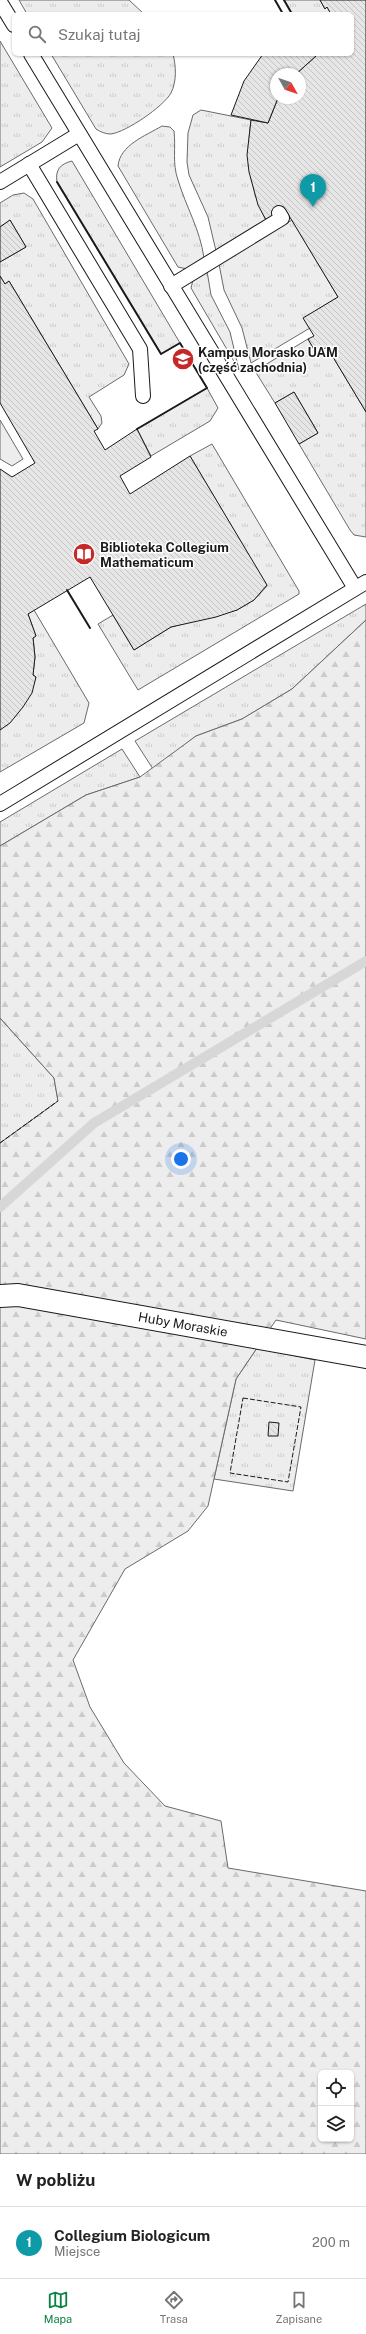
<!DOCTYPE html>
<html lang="pl">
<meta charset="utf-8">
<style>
body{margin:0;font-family:"Public Sans",sans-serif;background:#f2f2f2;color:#222}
.controls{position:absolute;right:12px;bottom:12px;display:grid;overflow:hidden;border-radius:6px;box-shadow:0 1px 3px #0004}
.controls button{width:36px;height:36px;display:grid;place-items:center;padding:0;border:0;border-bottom:1px solid #e0e0e0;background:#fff;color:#222;font:20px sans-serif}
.compass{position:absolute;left:270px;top:68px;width:36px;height:36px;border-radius:50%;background:#fff;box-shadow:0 1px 3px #0004;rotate:130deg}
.you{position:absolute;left:181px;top:1159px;width:14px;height:14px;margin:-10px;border:3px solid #fff;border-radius:50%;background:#1a73e8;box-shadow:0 0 0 6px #1a73e833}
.badge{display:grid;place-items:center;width:26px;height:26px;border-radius:50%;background:#0b8043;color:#fff;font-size:13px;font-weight:700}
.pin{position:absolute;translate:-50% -33px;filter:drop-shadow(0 1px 2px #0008)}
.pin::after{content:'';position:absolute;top:21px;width:14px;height:12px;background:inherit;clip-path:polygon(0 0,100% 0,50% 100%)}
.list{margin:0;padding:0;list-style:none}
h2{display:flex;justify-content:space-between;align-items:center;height:52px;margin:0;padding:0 16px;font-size:17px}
h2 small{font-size:13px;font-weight:400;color:#767676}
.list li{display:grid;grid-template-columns:26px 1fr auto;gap:12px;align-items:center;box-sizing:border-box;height:72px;padding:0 16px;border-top:1px solid #e0e0e0}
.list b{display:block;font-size:15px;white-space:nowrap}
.list p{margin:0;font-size:13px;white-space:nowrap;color:#767676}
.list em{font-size:13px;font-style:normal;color:#767676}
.icon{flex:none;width:22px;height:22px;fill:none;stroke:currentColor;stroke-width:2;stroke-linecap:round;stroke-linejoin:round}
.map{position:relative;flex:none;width:366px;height:2154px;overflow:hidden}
.search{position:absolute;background:#fff;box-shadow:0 1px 3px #0004;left:12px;right:12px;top:12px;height:44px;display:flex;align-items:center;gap:10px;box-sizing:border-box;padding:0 14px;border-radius:6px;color:#767676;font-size:15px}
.sheet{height:124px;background:#fff}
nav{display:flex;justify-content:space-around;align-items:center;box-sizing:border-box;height:56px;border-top:1px solid #e0e0e0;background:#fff;font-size:11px;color:#767676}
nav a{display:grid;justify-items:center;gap:2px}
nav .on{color:#0b8043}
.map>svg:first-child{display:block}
.grass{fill:url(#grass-tufts);stroke:#6a6a6a}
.forest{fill:url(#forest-firs);stroke:#6a6a6a;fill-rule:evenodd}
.garden{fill:#ededed;stroke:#6a6a6a}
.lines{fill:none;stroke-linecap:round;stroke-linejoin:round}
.stream{stroke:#d7d7d7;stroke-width:10}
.building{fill:url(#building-back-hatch);stroke:#1a1a1a}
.service-casing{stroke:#1a1a1a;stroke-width:16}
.minor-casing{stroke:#1a1a1a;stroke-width:24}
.service{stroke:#fff;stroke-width:14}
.minor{stroke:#fff;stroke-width:22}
.fence{stroke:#1a1a1a;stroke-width:1;stroke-dasharray:5 2;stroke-linecap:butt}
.wall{stroke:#1a1a1a;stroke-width:2}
.labels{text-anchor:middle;stroke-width:3;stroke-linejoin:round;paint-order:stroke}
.poi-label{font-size:13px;font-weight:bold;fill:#1a1a1a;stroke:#fff;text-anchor:start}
.street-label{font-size:13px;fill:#1a1a1a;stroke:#fff}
</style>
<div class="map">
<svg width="366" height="2154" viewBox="0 0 366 2154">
<defs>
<pattern id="grass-tufts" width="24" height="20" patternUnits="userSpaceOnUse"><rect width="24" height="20" fill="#ededed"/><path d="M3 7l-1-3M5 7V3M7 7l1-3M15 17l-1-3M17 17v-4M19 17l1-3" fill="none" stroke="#cbcbcb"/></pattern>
<pattern id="forest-firs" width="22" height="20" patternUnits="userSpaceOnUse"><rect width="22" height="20" fill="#ededed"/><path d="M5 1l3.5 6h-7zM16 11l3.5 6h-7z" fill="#cbcbcb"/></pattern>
<pattern id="building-back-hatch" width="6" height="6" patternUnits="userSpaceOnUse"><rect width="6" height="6" fill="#e6e6e6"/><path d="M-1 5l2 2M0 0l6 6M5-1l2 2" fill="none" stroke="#c5c5c5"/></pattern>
</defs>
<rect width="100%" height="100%" fill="#fff"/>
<!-- grass -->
<g class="grass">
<path d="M 19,0 L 129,0 L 144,14 L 27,14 Z"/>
<path d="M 284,0 L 320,0 L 325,9 L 327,7 L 331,14 L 292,14 Z"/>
<path d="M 0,41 L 52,128 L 42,142 L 0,167 Z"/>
<path d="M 51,54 L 173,54 C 176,66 177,81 171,93 C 163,107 126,132 111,134 C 105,134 101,132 96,129 Z"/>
<path d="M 201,110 L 251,120 C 246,157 249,187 266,220 L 216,251 L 208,217 L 189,175 L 187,162 L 188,133 L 193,115 Z"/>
<path d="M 162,126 L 170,127 L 174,131 C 176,148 172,163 178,180 C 186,207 200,229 204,258 L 187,269 L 178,267 L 118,166 C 120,145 145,136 162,126 Z"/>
<path d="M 72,161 L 180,343 L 161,354 L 57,182 C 55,170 60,164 72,161 Z"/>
<path d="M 24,193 L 33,199 L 129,364 L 124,375 L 89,397 L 101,416 L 102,423 L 98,429 L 9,281 L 5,284 L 0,276 L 0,262 L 26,247 L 10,220 L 0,227 L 0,203 L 13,195 Z"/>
<path d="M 292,220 L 338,297 L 304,318 L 310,328 L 251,363 L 242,328 L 224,290 L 219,264 Z"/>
<path d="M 207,271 L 211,295 L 230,332 L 239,370 L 191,288 L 193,280 Z"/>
<path d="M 308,339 L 316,353 L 327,347 L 366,412 L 366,537 L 354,535 L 350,530 L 299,444 L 318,433 L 294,392 L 275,403 L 255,371 Z"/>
<path d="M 207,388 L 218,408 L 210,421 L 151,456 L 137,429 Z"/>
<path d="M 212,444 L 299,591 L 299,594 L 138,690 L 98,624 L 113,615 L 134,650 L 171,627 L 237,610 L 254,600 L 267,586 L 190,456 Z"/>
<path d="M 366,604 L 366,620 L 292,689 L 242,719 L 196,736 L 153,769 L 135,741 Z"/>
<path d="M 34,610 L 89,703 L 84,723 L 0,772 L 0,730 C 19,716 29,699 36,677 L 33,675 L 35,657 L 33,638 L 36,636 L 28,614 Z"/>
<path d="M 122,749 L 140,777 L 86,795 L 0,846 L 0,822 Z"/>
<path d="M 0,1018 L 54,1078 L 58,1101 L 0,1143 Z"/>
<path d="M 257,1348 L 315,1360 L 293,1491 L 214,1479 L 236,1379 Z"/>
</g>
<!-- forest -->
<path class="forest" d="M 366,620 L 366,1339 L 276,1320 L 236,1379 L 208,1506 L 188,1531 L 125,1569 L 73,1660 L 90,1707 L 124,1763 L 165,1806 L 221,1821 L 228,1868 L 366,1891 L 366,2154 L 0,2154 L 0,1143 L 58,1101 L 54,1078 L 0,1018 L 0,846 L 86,795 L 140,777 L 196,736 L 242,719 L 292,689 ZM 321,2073 L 351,2073 L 351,2139 L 321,2139 Z"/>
<!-- garden -->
<path class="garden" d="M 0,420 L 23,459 L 12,466 L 0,459 Z"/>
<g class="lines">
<!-- stream -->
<path class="stream" d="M 0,1207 L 94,1123 L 366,961"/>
</g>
<!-- building -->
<g class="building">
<path d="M 320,0 L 366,0 L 366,412 L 327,347 L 316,353 L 308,339 L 314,336 L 303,318 L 338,297 L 285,209 L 266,220 L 258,205 L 249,172 L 247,155 L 251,120 L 268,123 L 278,98 L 300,98 L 300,74 L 296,74 L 316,56 L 315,54 L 352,54 L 352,14 L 331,14 L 327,7 L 325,9 Z"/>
<path d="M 263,54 L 315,54 L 316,56 L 296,74 L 276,74 L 276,98 L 278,98 L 268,123 L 231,115 L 244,81 Z"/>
<path d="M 10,220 L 26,247 L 0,262 L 0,227 Z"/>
<path d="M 0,276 L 5,284 L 9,281 L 98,429 L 94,431 L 105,450 L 137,429 L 151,457 L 120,476 L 130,494 L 190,456 L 267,585 L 254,600 L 237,610 L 216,617 L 171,627 L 134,650 L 90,577 L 28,614 L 36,636 L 33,638 L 35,657 L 33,675 L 36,677 L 32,693 L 23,707 L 10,723 L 0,730 L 0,469 L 12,477 L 35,463 L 0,403 Z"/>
<path d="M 294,392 L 318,433 L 299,444 L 275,403 Z"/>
<path d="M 269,1422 L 279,1423 L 278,1436 L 268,1436 Z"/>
</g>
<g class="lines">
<!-- service casing -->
<g class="service-casing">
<g id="service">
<path d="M 0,2 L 14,25"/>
<path d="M 31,54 L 355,588"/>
<path d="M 29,164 L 140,349 L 143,396"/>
<path d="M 0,182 L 79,134"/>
<path d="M 171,286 L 282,218 L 279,213"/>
<path d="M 0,804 L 366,582"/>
</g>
</g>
<!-- minor casing -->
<g class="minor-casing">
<path id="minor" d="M 0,1296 L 18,1295 L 366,1357"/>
</g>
<!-- service -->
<use href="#service" class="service"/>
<!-- minor -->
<use href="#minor" class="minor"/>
<!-- fence -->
<g class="fence">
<path d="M 0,1143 L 58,1101"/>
<path d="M 243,1398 L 301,1407 L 288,1482 L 230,1473 Z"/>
</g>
<!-- wall -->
<g class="wall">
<path d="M 275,0 L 283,14"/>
<path d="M 284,0 L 292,14"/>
<path d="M 57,182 L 161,354 L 180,343 L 207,388 L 137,429"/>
<path d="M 67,590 L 90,628"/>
</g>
</g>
<!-- icons -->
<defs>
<g id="university-disc" transform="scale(1.15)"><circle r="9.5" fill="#c62828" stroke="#fff"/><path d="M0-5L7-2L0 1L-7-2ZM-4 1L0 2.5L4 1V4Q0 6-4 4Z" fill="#fff"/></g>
<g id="library-disc" transform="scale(1.15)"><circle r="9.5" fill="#c62828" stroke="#fff"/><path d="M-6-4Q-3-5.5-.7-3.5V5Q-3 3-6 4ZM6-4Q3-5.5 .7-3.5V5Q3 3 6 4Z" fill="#fff"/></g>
</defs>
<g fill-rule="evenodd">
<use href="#university-disc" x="183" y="359"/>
<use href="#library-disc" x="84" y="554"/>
</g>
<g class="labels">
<!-- poi labels -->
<g class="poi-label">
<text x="198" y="357">Kampus Morasko UAM<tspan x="198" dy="15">(część zachodnia)</tspan></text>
<text x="100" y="552">Biblioteka Collegium<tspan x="100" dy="15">Mathematicum</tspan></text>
</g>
<!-- street labels -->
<g class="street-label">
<text transform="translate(183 1324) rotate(10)" y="5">Huby Moraskie</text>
</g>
</g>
</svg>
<div class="controls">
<button><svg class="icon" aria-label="locate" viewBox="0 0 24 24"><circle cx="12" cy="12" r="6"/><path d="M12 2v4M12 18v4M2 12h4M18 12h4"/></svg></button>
<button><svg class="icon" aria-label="layers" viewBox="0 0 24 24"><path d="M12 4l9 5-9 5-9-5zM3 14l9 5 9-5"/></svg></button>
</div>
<svg class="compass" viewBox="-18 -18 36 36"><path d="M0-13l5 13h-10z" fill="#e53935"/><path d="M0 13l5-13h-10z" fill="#767676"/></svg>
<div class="you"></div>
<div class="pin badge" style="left:313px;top:207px;background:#0f9aa8">1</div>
<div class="search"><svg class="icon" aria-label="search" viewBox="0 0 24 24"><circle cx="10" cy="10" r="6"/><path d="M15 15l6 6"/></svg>Szukaj tutaj</div>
</div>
<section class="sheet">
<h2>W pobliżu<small></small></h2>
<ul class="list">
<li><span class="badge" style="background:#0f9aa8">1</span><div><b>Collegium Biologicum</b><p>Miejsce</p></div><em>200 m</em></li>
</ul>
</section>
<nav>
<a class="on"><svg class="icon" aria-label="map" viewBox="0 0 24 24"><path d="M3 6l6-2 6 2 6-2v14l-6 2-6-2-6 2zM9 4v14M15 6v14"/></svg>Mapa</a>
<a><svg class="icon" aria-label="directions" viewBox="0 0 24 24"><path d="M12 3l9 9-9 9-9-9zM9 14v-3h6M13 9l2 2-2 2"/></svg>Trasa</a>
<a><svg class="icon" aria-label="saved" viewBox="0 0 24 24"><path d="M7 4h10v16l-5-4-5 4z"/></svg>Zapisane</a>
</nav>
